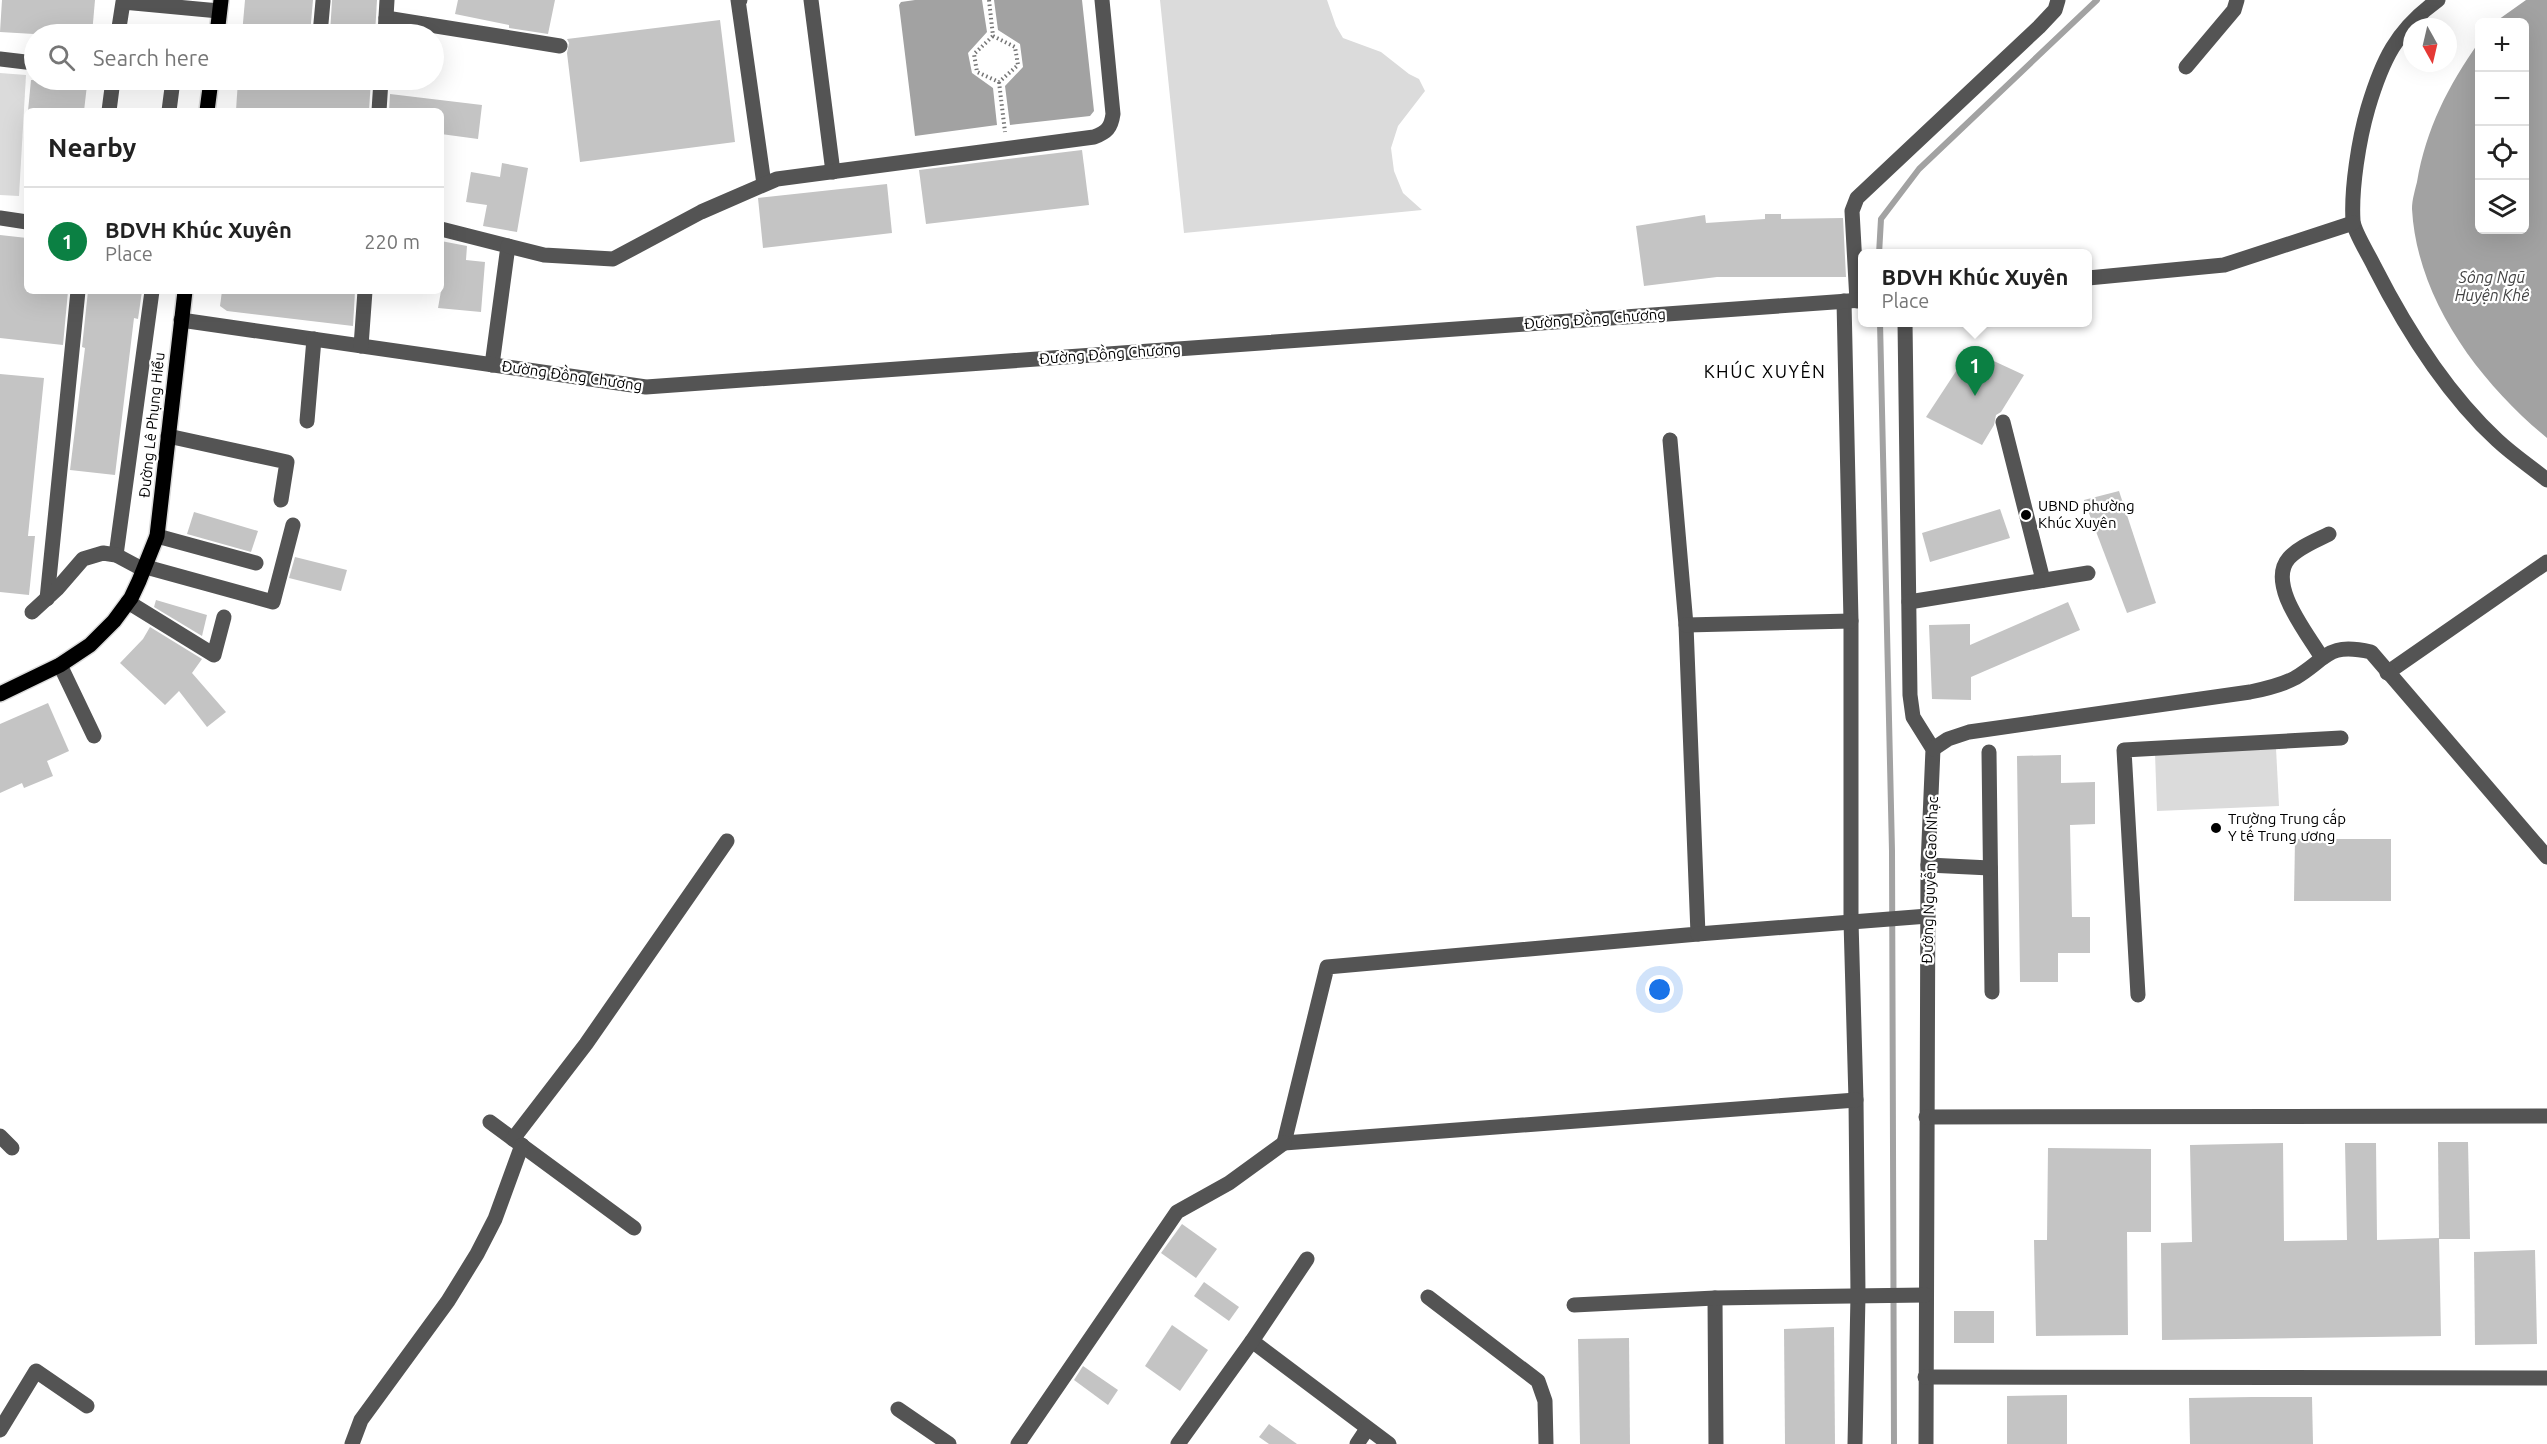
<!DOCTYPE html>
<meta charset="utf-8">
<style>
body{margin:0;font-family:Ubuntu,sans-serif;background:#f2f2f2;color:#222}
.controls{position:absolute;right:18px;top:18px;display:grid;overflow:hidden;border-radius:9px;box-shadow:0 6px 24px #0002}
.controls button{width:54px;height:54px;display:grid;place-items:center;padding:0;border:0;border-bottom:2px solid #e0e0e0;background:#fff;color:#222;font:30px sans-serif}
.compass{position:absolute;left:2403px;top:18px;width:54px;height:54px;border-radius:50%;background:#fff;box-shadow:0 6px 24px #0002;rotate:172deg}
.you{position:absolute;left:1660px;top:990px;width:21px;height:21px;margin:-15px;border:4px solid #fff;border-radius:50%;background:#1a73e8;box-shadow:0 0 0 9px #1a73e833}
.badge{display:grid;place-items:center;width:39px;height:39px;border-radius:50%;background:#0b8043;color:#fff;font-size:20px;font-weight:700}
.pin{position:absolute;translate:-50% -50px;filter:drop-shadow(0 2px 3px #0008)}
.pin::after{content:'';position:absolute;top:32px;width:21px;height:18px;background:inherit;clip-path:polygon(0 0,100% 0,50% 100%)}
.popup{position:absolute;left:1858px;top:249px;width:234px;height:78px;box-sizing:border-box;display:grid;place-content:center;border-radius:9px;background:#fff;filter:drop-shadow(0 2px 4px #0005);font-size:20px;white-space:nowrap;color:#767676}
.popup b{font-size:22px;color:#222}
.popup::after{content:'';position:absolute;left:50%;top:100%;margin-left:-12px;border:12px solid transparent;border-top-color:#fff}
.list{margin:0;padding:0;list-style:none}
h2{display:flex;justify-content:space-between;align-items:center;height:78px;margin:0;padding:0 24px;font-size:26px}
h2 small{font-size:20px;font-weight:400;color:#767676}
.list li{display:grid;grid-template-columns:39px 1fr auto;gap:18px;align-items:center;box-sizing:border-box;height:108px;padding:0 24px;border-top:2px solid #e0e0e0}
.list b{display:block;font-size:22px;white-space:nowrap}
.list p{margin:0;font-size:20px;white-space:nowrap;color:#767676}
.list em{font-size:20px;font-style:normal;color:#767676}
.icon{flex:none;width:33px;height:33px;fill:none;stroke:currentColor;stroke-width:2;stroke-linecap:round;stroke-linejoin:round}
.map{position:relative;flex:none;width:2547px;height:1444px;overflow:hidden}
.search{position:absolute;background:#fff;box-shadow:0 6px 24px #0002;left:24px;top:24px;width:420px;height:66px;display:flex;align-items:center;gap:15px;box-sizing:border-box;padding:0 21px;border-radius:33px;color:#767676;font-size:22px}
.panel{position:absolute;background:#fff;box-shadow:0 6px 24px #0002;left:24px;top:108px;width:420px;height:186px;border-radius:9px}
.map>svg:first-child{display:block}
.green{fill:#dbdbdb}
.water{fill:#a2a2a2}
.lines{fill:none;stroke-linecap:round;stroke-linejoin:round}
.stream{stroke:#a2a2a2;stroke-width:6}
.building{fill:#c4c4c4}
.major-casing{stroke:#dbdbdb;stroke-width:18}
.path{stroke:#767676;stroke-width:4;stroke-dasharray:1.5 3;stroke-linecap:butt}
.minor{stroke:#545454;stroke-width:15}
.major{stroke:#000;stroke-width:15}
.poi-dot{fill:#000;stroke:#fff;stroke-width:2}
.labels{text-anchor:middle;stroke-width:4.5;stroke-linejoin:round;paint-order:stroke}
.street-label{font-size:15px;fill:#000;stroke:#fff}
.poi-label{font-size:15px;fill:#000;stroke:#fff;text-anchor:start}
.water-label{font-size:16px;font-style:italic;fill:#434343;stroke:#fff}
.quarter-label{font-size:18px;letter-spacing:1.5px;fill:#000;stroke:#fff}
</style>
<div class="map">
<svg width="2547" height="1444" viewBox="0 0 2547 1444">
<rect width="100%" height="100%" fill="#fff"/>
<!-- green -->
<g class="green">
<path d="M 1160,0 L 1327,0 L 1336,26 L 1343,38 L 1381,52 L 1409,74 L 1419,79 L 1425,91 L 1398,126 L 1391,148 L 1394,171 L 1403,193 L 1422,210 L 1184,233 Z"/>
<path d="M 0,73 L 26,75 L 19,196 L 0,195 Z"/>
<path d="M 2276,748 L 2279,806 L 2157,811 L 2155,753 Z"/>
</g>
<!-- water -->
<g class="water">
<path d="M 915,0 L 982,0 L 987,32 L 968,53 L 972,73 L 993,88 L 997,125 L 915,136 L 899,5 L 901,2 Z"/>
<path d="M 994,0 L 1082,0 L 1094,111 L 1090,116 L 1010,125 L 1005,86 L 1023,67 L 1020,44 L 998,30 Z"/>
<path d="M 2526,0 L 2547,0 L 2547,438 C 2479,382 2417,299 2412,209 C 2412,200 2415,190 2417,182 C 2426,129 2448,86 2479,42 L 2480,230 L 2524,230 L 2524,22 L 2495,22 Z"/>
</g>
<g class="lines">
<!-- stream -->
<g class="stream">
<path d="M 1879,254 L 1881,219 L 1919,169 L 2097,0"/>
<path d="M 1880,322 L 1892,851 L 1894,1444"/>
</g>
</g>
<!-- building -->
<g class="building">
<path d="M 2,0 L 95,0 L 92,34 L 34,34 L 0,32 Z"/>
<path d="M 245,0 L 313,0 L 310,34 L 242,34 Z"/>
<path d="M 332,0 L 377,0 L 375,34 L 330,34 Z"/>
<path d="M 458,0 L 555,0 L 548,34 L 509,28 L 509,25 L 455,14 Z"/>
<path d="M 720,20 L 735,142 L 580,162 L 567,53 L 569,43 L 567,39 Z"/>
<path d="M 31,80 L 68,80 L 67,83 L 87,85 L 84,111 L 28,111 Z"/>
<path d="M 238,80 L 371,80 L 369,111 L 236,111 Z"/>
<path d="M 390,94 L 482,105 L 478,139 L 441,134 L 441,111 L 389,111 Z"/>
<path d="M 1082,150 L 1089,205 L 926,224 L 919,170 Z"/>
<path d="M 502,163 L 528,168 L 517,232 L 483,226 L 487,205 L 466,202 L 471,172 L 500,177 Z"/>
<path d="M 887,184 L 892,233 L 763,248 L 758,198 Z"/>
<path d="M 1765,214 L 1781,214 L 1781,219 L 1843,218 L 1846,277 L 1717,277 L 1644,286 L 1636,226 L 1705,215 L 1706,223 L 1765,219 Z"/>
<path d="M 0,235 L 27,238 L 27,291 L 68,291 L 63,345 L 0,338 Z"/>
<path d="M 441,241 L 467,246 L 466,260 L 485,262 L 481,312 L 438,308 L 441,291 Z"/>
<path d="M 88,291 L 142,291 L 138,319 L 134,318 L 115,475 L 70,470 L 85,348 L 82,347 Z"/>
<path d="M 222,291 L 355,291 L 353,326 L 227,311 L 220,306 Z"/>
<path d="M 1970,350 L 2024,375 L 2001,412 L 1996,415 L 1994,425 L 1982,445 L 1926,417 Z"/>
<path d="M 0,374 L 44,378 L 28,536 L 35,536 L 29,595 L 0,592 Z"/>
<path d="M 2119,491 L 2156,603 L 2127,613 L 2084,500 Z"/>
<path d="M 2000,509 L 2010,538 L 1930,562 L 1922,533 Z"/>
<path d="M 194,512 L 258,531 L 251,552 L 187,534 Z"/>
<path d="M 295,557 L 347,570 L 341,591 L 289,578 Z"/>
<path d="M 156,600 L 207,615 L 202,636 L 154,607 Z"/>
<path d="M 2068,602 L 2080,630 L 1971,677 L 1971,700 L 1932,699 L 1929,625 L 1970,624 L 1970,645 Z"/>
<path d="M 150,627 L 202,659 L 192,673 L 226,712 L 207,727 L 179,691 L 165,705 L 120,663 L 143,639 Z"/>
<path d="M 48,703 L 69,751 L 47,761 L 53,776 L 24,788 L 22,783 L 0,793 L 0,724 Z"/>
<path d="M 2061,755 L 2061,783 L 2095,782 L 2095,824 L 2070,825 L 2072,917 L 2090,917 L 2090,953 L 2058,953 L 2058,982 L 2020,982 L 2017,756 Z"/>
<path d="M 2295,839 L 2391,839 L 2391,901 L 2294,901 Z"/>
<path d="M 2438,1142 L 2468,1142 L 2470,1239 L 2439,1239 Z"/>
<path d="M 2283,1143 L 2284,1241 L 2347,1240 L 2345,1143 L 2376,1143 L 2377,1240 L 2439,1238 L 2441,1336 L 2162,1340 L 2161,1243 L 2192,1242 L 2190,1145 Z"/>
<path d="M 2048,1148 L 2151,1149 L 2151,1232 L 2127,1232 L 2128,1335 L 2036,1336 L 2034,1240 L 2047,1240 Z"/>
<path d="M 1182,1224 L 1217,1249 L 1196,1278 L 1161,1253 Z"/>
<path d="M 2535,1250 L 2537,1344 L 2475,1345 L 2474,1252 Z"/>
<path d="M 1204,1282 L 1239,1307 L 1229,1321 L 1194,1296 Z"/>
<rect x="1954" y="1311" width="40" height="32"/>
<path d="M 1172,1325 L 1208,1350 L 1180,1391 L 1145,1366 Z"/>
<path d="M 1834,1327 L 1835,1444 L 1785,1444 L 1784,1329 Z"/>
<path d="M 1629,1338 L 1630,1444 L 1580,1444 L 1578,1339 Z"/>
<path d="M 1083,1366 L 1118,1390 L 1108,1405 L 1074,1380 Z"/>
<path d="M 2067,1395 L 2067,1444 L 2007,1444 L 2007,1396 Z"/>
<path d="M 2252,1397 L 2312,1397 L 2313,1444 L 2190,1444 L 2189,1398 Z"/>
<path d="M 1269,1424 L 1297,1444 L 1269,1444 L 1259,1437 Z"/>
</g>
<g class="lines">
<!-- major casing -->
<g class="major-casing">
<g id="major">
<path d="M 217,34 L 221,0"/>
<path d="M 207,111 L 211,80"/>
<path d="M 0,694 L 60,665 L 90,645 L 114,621 L 131,598 L 139,581 L 157,536 L 185,291"/>
</g>
</g>
<!-- path -->
<g class="path">
<path d="M 989,0 L 993,36"/>
<path d="M 993,36 L 1015,47 L 1018,65 L 999,82 L 977,72 L 974,54 Z"/>
<path d="M 999,82 L 1005,132"/>
</g>
<!-- minor -->
<g class="minor">
<path d="M 740,0 L 738,0 L 764,184"/>
<path d="M 811,0 L 833,172"/>
<path d="M 2438,0 C 2396,30 2382,61 2368,108 C 2359,139 2351,188 2353,221 C 2354,232 2369,255 2374,266 C 2406,329 2445,392 2497,440 C 2513,455 2531,467 2547,480"/>
<path d="M 386,18 L 560,46"/>
<path d="M 118,34 L 123,2 L 219,11"/>
<path d="M 320,34 L 323,1"/>
<path d="M 385,34 L 387,0"/>
<path d="M 0,59 L 34,63"/>
<path d="M 2186,67 L 2234,10 L 2237,0"/>
<path d="M 109,111 L 113,80"/>
<path d="M 169,111 L 173,80"/>
<path d="M 379,111 L 381,80"/>
<path d="M 0,218 L 27,222"/>
<path d="M 441,229 L 508,246 L 492,365"/>
<path d="M 508,246 L 544,255 L 613,259 L 701,212 L 777,179 L 1094,137 C 1107,132 1111,128 1113,114 L 1102,0"/>
<path d="M 2088,278 L 2224,265 L 2353,223"/>
<path d="M 1844,301 L 1851,621 L 1851,921 L 1856,1100 L 1858,1295 L 1855,1444"/>
<path d="M 1857,301 L 1852,211 L 1857,198 L 2039,27 L 2055,10 L 2058,0"/>
<path d="M 181,320 L 646,387 L 1862,300"/>
<path d="M 1905,322 L 1910,695 L 1913,717 L 1933,749 L 1928,865 L 1926,1444"/>
<path d="M 361,346 L 365,291"/>
<path d="M 307,421 L 314,339"/>
<path d="M 2003,422 L 2043,580"/>
<path d="M 168,436 L 287,462 L 281,500"/>
<path d="M 1670,440 L 1686,625 L 1698,934 L 1327,967 L 1284,1143 L 1856,1100"/>
<path d="M 157,536 L 256,563"/>
<path d="M 116,555 L 152,291"/>
<path d="M 146,567 L 273,602 L 293,525"/>
<path d="M 47,599 L 78,291"/>
<path d="M 128,602 L 214,655 L 224,617"/>
<path d="M 1909,602 L 2088,573"/>
<path d="M 32,612 L 57,589 L 83,559 L 103,553 L 116,555 L 144,570"/>
<path d="M 1686,625 L 1851,621"/>
<path d="M 2322,658 C 2308,634 2266,584 2289,558 C 2299,547 2315,541 2329,534"/>
<path d="M 60,665 L 94,736"/>
<path d="M 2387,673 L 2547,562"/>
<path d="M 1933,749 L 1948,739 L 1969,732 L 2250,692 C 2265,689 2282,685 2295,678 C 2328,658 2327,642 2371,652 L 2547,857"/>
<path d="M 1989,752 L 1992,992"/>
<path d="M 1928,865 L 1990,868"/>
<path d="M 1698,934 L 1928,916"/>
<path d="M 2138,995 L 2124,750 L 2341,738"/>
<path d="M 1926,1117 L 2547,1116"/>
<path d="M 490,1122 L 634,1228"/>
<path d="M 0,1136 L 12,1148"/>
<path d="M 513,1139 L 586,1044 L 727,841"/>
<path d="M 1428,1297 L 1538,1381 L 1545,1401 L 1546,1444"/>
<path d="M 1715,1298 L 1716,1444"/>
<path d="M 1574,1305 L 1715,1298 L 1925,1295"/>
<path d="M 1252,1341 L 1389,1444"/>
<path d="M 1925,1377 L 2547,1378"/>
<path d="M 898,1409 L 949,1444"/>
<path d="M 0,1430 L 36,1371 L 87,1406"/>
<path d="M 352,1444 L 361,1420 L 448,1301 L 477,1254 L 495,1219 L 522,1145"/>
<path d="M 1018,1444 L 1177,1212 L 1229,1183 L 1284,1143"/>
<path d="M 1178,1444 L 1252,1341 L 1307,1259"/>
<path d="M 1357,1444 L 1367,1429"/>
</g>
<!-- major -->
<use href="#major" class="major"/>
</g>
<!-- markers -->
<g class="poi-dot">
<circle cx="2026" cy="515" r="6"/>
<circle cx="2216" cy="828" r="6"/>
</g>
<g class="labels">
<!-- street labels -->
<g class="street-label">
<text transform="translate(1595 319) rotate(-4)" y="5">Đường Đồng Chương</text>
<text transform="translate(1110 354) rotate(-4)" y="5">Đường Đồng Chương</text>
<text transform="translate(572 376) rotate(8)" y="5">Đường Đồng Chương</text>
<text transform="translate(152 425) rotate(-84)" y="5">Đường Lê Phụng Hiểu</text>
<text transform="translate(1930 880) rotate(-88)" y="5">Đường Nguyễn Cao Nhạc</text>
</g>
<!-- poi labels -->
<g class="poi-label">
<text x="2038" y="511">UBND phường<tspan x="2038" dy="17">Khúc Xuyên</tspan></text>
<text x="2228" y="824">Trường Trung cấp<tspan x="2228" dy="17">Y tế Trung ương</tspan></text>
</g>
<!-- water labels -->
<g class="water-label">
<text x="2492" y="283">Sông Ngũ<tspan x="2492" dy="18">Huyện Khê</tspan></text>
</g>
<!-- quarter labels -->
<g class="quarter-label">
<text x="1765" y="378">KHÚC XUYÊN</text>
</g>
</g>
</svg>
<div class="controls">
<button>+</button>
<button>−</button>
<button><svg class="icon" aria-label="locate" viewBox="0 0 24 24"><circle cx="12" cy="12" r="6"/><path d="M12 2v4M12 18v4M2 12h4M18 12h4"/></svg></button>
<button><svg class="icon" aria-label="layers" viewBox="0 0 24 24"><path d="M12 4l9 5-9 5-9-5zM3 14l9 5 9-5"/></svg></button>
</div>
<svg class="compass" viewBox="-18 -18 36 36"><path d="M0-13l5 13h-10z" fill="#e53935"/><path d="M0 13l5-13h-10z" fill="#767676"/></svg>
<div class="you"></div>
<div class="pin badge" style="left:1975px;top:396px">1</div>
<div class="popup"><b>BDVH Khúc Xuyên</b>Place</div>
<div class="search"><svg class="icon" aria-label="search" viewBox="0 0 24 24"><circle cx="10" cy="10" r="6"/><path d="M15 15l6 6"/></svg>Search here</div>
<section class="panel">
<h2>Nearby<small></small></h2>
<ul class="list">
<li><span class="badge">1</span><div><b>BDVH Khúc Xuyên</b><p>Place</p></div><em>220 m</em></li>
</ul>
</section>
</div>
